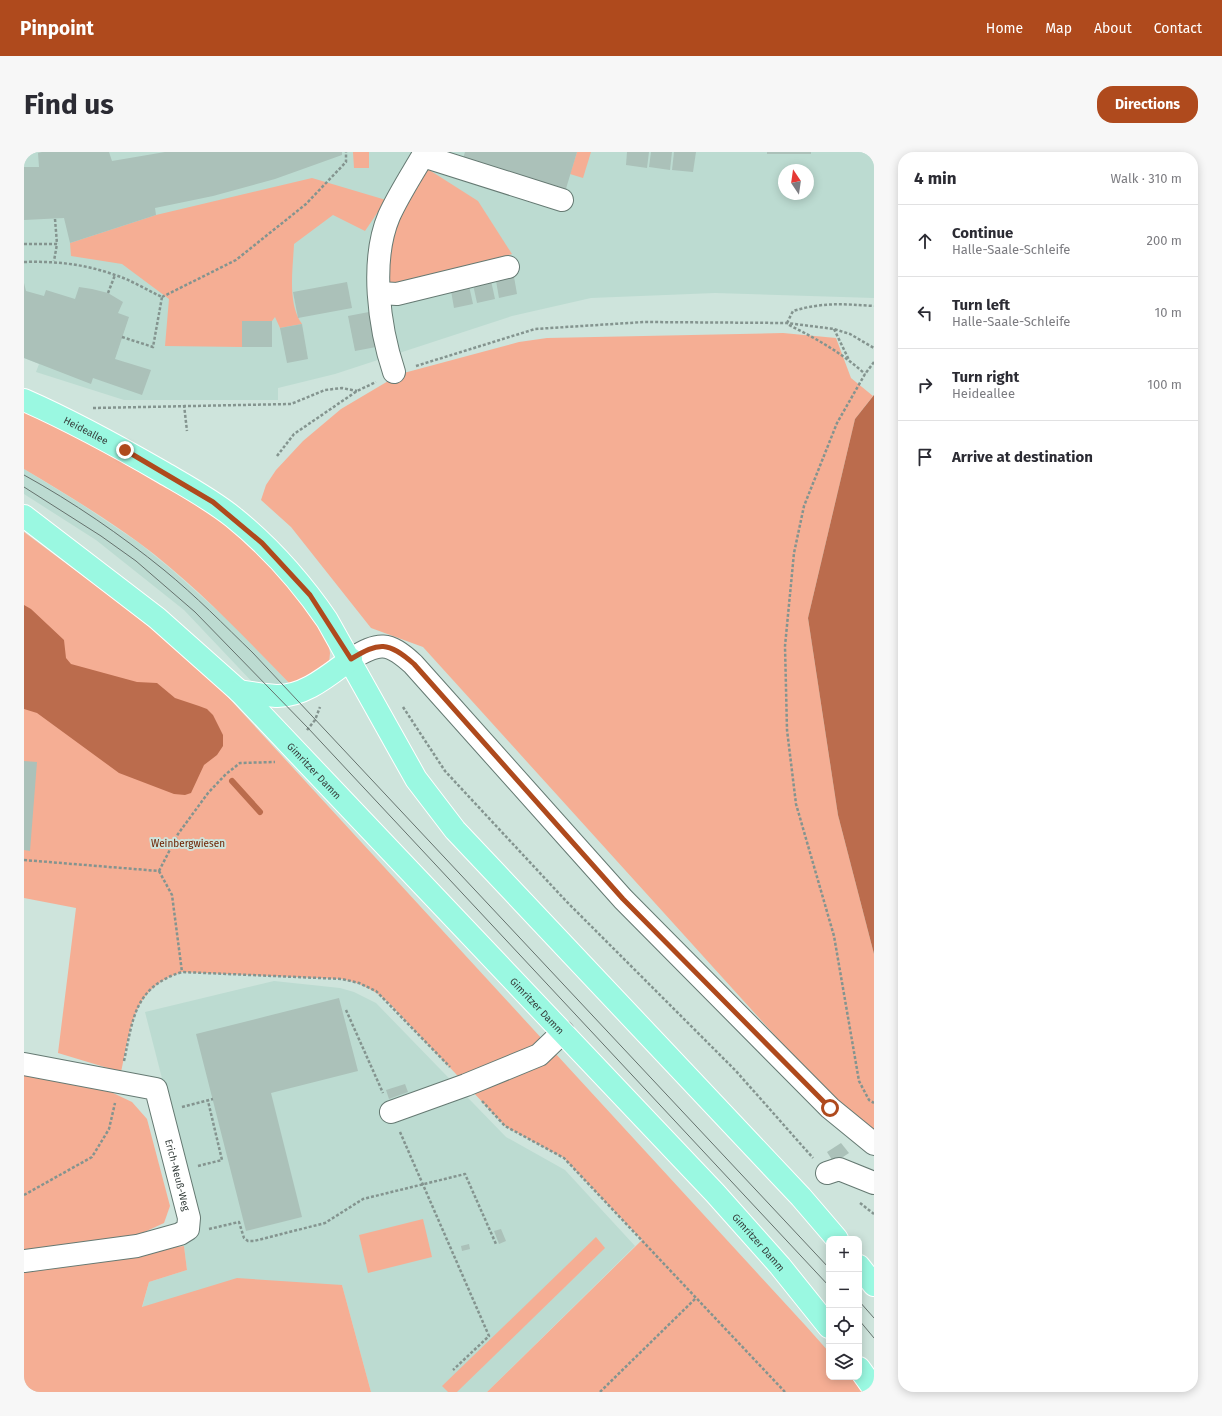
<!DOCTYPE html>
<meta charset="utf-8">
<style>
body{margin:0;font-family:"Fira Sans",sans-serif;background:#f7f7f7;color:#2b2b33}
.controls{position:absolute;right:12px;bottom:12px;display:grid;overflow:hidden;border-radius:8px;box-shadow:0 2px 10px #0003}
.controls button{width:36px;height:36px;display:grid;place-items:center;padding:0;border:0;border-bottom:1px solid #e1e1e2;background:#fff;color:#2b2b33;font:20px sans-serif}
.compass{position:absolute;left:754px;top:12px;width:36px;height:36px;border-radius:50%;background:#fff;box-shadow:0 2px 10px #0003;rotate:347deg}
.stop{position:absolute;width:12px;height:12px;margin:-9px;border:3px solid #af4a1d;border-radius:50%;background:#fff}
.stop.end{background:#af4a1d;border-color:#fff;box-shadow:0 1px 4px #0008}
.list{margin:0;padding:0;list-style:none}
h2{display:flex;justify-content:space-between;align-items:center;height:52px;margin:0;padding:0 16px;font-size:17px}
h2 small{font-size:13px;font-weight:400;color:#7c7c81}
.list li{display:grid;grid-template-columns:26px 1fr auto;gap:12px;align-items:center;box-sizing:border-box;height:72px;padding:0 16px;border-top:1px solid #e1e1e2}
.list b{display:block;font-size:15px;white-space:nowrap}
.list p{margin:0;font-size:13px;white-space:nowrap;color:#7c7c81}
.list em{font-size:13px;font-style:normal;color:#7c7c81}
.icon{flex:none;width:22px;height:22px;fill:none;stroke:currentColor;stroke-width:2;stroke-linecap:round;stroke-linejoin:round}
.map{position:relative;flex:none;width:850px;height:1240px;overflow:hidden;border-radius:16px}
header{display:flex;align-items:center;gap:24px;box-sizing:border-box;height:56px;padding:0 20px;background:#af4a1d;color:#fff}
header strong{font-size:19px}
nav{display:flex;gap:22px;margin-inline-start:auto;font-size:14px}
.intro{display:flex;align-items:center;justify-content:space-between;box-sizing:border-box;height:96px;padding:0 24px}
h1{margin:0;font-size:28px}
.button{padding:10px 18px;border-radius:16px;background:#af4a1d;color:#fff;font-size:14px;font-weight:700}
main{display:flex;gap:24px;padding:0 24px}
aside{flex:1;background:#fff;border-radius:16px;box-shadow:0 2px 10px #0003}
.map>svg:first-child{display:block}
.built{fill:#bcdbd1;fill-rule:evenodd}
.green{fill:#f5ae94}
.water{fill:#bb6c4d}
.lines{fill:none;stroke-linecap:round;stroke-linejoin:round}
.stream{stroke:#bb6c4d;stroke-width:6}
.building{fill:#abc1b9}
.minor-casing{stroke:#657972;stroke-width:24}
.major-casing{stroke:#fff;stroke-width:24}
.path{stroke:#84948f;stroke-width:2.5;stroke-dasharray:3 2;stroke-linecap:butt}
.minor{stroke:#fff;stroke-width:22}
.major{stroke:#9af8e1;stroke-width:22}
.tram{stroke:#65726d;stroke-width:1}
.route{stroke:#af4a1d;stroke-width:5}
.labels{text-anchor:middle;stroke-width:4;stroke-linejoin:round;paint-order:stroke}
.street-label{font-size:10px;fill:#363f3c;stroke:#cee4dc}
.park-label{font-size:10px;fill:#6c2200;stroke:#cee4dc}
</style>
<header>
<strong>Pinpoint</strong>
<nav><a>Home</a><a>Map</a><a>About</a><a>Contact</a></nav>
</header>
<div class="intro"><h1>Find us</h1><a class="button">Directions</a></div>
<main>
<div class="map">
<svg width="850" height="1240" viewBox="0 0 850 1240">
<rect width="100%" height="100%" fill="#cee4dc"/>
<!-- built -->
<g class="built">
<path d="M 0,0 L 850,0 L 850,146 L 691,141 L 567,146 L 488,164 L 311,222 L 254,236 L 254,248 L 100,248 L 12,220 L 15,212 L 0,206 ZM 760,18 L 784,18 L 784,42 L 760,42 Z"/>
<path d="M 0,317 L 57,352 L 115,391 L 148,418 L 205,469 L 269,535 L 231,533 L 160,458 L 72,388 L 0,342 Z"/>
<path d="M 250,829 L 316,836 L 330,840 L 352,851 L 482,985 L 541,1018 L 611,1094 L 463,1240 L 347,1240 L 318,1133 L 118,1156 L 125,1130 L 163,1118 L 160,1094 L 176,1075 L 121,860 Z"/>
</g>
<!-- green -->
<g class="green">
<path d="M 329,0 L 345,0 L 345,16 L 330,16 Z"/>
<path d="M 553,0 L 567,0 L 559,26 L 546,22 Z"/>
<path d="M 399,14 L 454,49 L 488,102 L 387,134 L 359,135 L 366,85 Z"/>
<path d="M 288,26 L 362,48 L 341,79 L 309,63 L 270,92 C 269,117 263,151 278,172 L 256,176 L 251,165 L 248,169 L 218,169 L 218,195 L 141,194 L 145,147 L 98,112 L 47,104 L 46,91 L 132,63 Z"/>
<path d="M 759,181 L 812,186 L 827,226 L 849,244 L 831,267 L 784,466 L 814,663 L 850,802 L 850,981 L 794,931 L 399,495 L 347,476 L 267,375 L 237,348 L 242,333 L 252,318 L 279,289 L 317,257 L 376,222 L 495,190 L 523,186 Z"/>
<path d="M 0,256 L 176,348 L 265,429 L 304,488 L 306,501 L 305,512 L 269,535 C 220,485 171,432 114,390 C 78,364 39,340 0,317 Z"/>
<path d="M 0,380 L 95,451 L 180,519 L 781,1173 L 805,1200 L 805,1225 L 828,1225 L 839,1240 L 463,1240 L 618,1088 L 540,1006 L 481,974 L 365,851 C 351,838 337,831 318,827 L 158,820 C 108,836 107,875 97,920 L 34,901 L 52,756 L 0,746 Z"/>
<path d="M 0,916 L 67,932 L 89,941 L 108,950 L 123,967 L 146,1054 L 140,1071 L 114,1083 L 0,1102 Z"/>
<path d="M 399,1067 L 408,1105 L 344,1121 L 335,1083 Z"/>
<path d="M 572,1085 L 581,1096 L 433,1240 L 424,1240 L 418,1234 Z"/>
<path d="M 160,1094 L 163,1118 L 125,1130 L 118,1155 L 213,1126 L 318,1133 L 347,1240 L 0,1240 L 0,1114 Z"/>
</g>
<!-- water -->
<g class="water">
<path d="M 850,243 L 850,802 L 814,663 L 784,466 L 831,267 Z"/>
<path d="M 0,453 L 7,457 L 40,488 L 42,506 L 47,512 L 113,530 L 133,531 L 151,546 L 175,554 L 183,557 L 189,563 L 199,583 L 199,594 L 193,603 L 180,613 L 167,641 L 161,643 L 150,642 L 95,621 L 13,561 L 0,557 Z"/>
</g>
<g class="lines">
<!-- stream -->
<path class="stream" d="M 208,629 L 236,660"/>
</g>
<!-- building -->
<g class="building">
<path d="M 18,0 L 85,0 L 88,9 L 141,0 L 318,0 L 318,3 L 251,27 L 189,44 L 131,56 L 132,63 L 46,91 L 40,66 L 0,68 L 0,15 L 15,15 L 14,1 Z"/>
<path d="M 441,0 L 553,0 L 541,40 L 438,10 Z"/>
<path d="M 603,0 L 625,0 L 623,16 L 602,13 Z"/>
<path d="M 627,0 L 648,0 L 646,18 L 625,15 Z"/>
<path d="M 650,0 L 672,0 L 669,20 L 648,18 Z"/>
<rect x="743" y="0" width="44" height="2"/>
<path d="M 489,119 L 493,142 L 475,146 L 471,123 Z"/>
<path d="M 466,124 L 471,147 L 453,151 L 448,128 Z"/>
<path d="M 444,129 L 449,152 L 430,156 L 426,133 Z"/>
<path d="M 323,130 L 328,156 L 274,166 L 269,140 Z"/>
<path d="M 0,131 L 2,139 L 20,144 L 22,138 L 51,147 L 55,135 L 68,137 L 84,141 L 99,150 L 94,161 L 105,165 L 91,207 L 127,218 L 118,243 L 69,226 L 67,232 L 0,206 Z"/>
<path d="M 345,160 L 352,195 L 331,199 L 324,164 Z"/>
<rect x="218" y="169" width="30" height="26"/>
<path d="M 278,172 L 284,207 L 263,211 L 256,176 Z"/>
<path d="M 0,609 L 13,610 L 6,699 L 0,698 Z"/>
<path d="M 315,846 L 334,919 L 247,941 L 278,1065 L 222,1079 L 172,882 Z"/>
<path d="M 381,932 L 384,940 L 365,947 L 362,938 Z"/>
<path d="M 817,991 L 825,1001 L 810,1011 L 803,1000 Z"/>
<path d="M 477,1077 L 482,1089 L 475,1092 L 470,1079 Z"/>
<path d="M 445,1092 L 446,1097 L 438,1099 L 437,1094 Z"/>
</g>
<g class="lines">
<!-- minor casing -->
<g class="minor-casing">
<g id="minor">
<path d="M 399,4 L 538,48"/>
<path d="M 355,141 L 373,142 L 484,115"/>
<path d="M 370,220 C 355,175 346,109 365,64 C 375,42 389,21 401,0"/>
<path d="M 327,507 C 355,490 364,489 389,512 L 599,747 L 806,956 L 850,992"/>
<path id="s1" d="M 0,912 L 132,937 L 165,1066 L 164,1077 L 156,1082 L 113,1094 L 0,1109"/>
<path d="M 367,960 L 442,933 L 515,903 L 539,880"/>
<path d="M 803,1021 L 815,1017 L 850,1031"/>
</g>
</g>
<!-- major casing -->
<g class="major-casing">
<g id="major">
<path id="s2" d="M 0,248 C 48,269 95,295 140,321 C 164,335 188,348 209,365 C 245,394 277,430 303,468 L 392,627 L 431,678 L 777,1045 L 813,1087"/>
<path id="s3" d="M 0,364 L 133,466 L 215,539 L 691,1041 L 756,1114 L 805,1175"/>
<path d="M 215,539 C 227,541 240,543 252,544 C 280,545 305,523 327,507"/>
<path d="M 835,1114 L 850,1133"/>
<path d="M 835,1216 L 850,1237"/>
</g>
</g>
<!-- path -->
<g class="path">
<path d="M 31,67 L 33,92"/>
<path d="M 0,92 L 33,92 L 30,109"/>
<path d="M 0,110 C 31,109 61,112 91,123 C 107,128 123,138 138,145"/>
<path d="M 84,141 L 91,123"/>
<path d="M 138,145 L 212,108 L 282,52 L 322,10 L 322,0"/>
<path d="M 763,171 L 769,159 C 799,150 820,152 850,154"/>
<path d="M 765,173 C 793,187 818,201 841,222"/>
<path d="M 810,177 L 825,208"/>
<path d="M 98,185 L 129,195 L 138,145"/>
<path d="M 850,210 L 841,222 L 813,271 L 780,354 L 770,401 L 761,494 L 763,578 L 772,652 L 810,784 L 835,929 L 845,948 L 850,951"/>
<path d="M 392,214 L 511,177 L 620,170 L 763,171 L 810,177 L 826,182 L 850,196"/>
<path d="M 160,253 L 163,279"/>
<path d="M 69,256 L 267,252 L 301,238 L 318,236 L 333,239"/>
<path d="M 253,304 L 270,282 L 333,239 L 352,230"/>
<path d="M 379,555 L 421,619 L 542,749 L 712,919 L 789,1006"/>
<path d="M 283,578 L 291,568 L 296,555"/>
<path d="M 0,708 L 135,719"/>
<path d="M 135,719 L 154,682 L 184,641 L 202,622 L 216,611 L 251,610"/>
<path d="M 135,719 L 148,743 L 158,820"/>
<path d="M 322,858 L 359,941"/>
<path d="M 100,909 C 109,867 110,835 158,820 L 318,827 L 335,831 L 352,839 L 426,915"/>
<path d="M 458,949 L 481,974 L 540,1006 L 761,1240"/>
<path d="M 158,955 L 189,947"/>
<path d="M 376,980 L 465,1184 L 429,1218"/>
<path d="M 174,1014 L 198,1008 L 184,949"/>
<path d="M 0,1043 L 68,1005 L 85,977 L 91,951"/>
<path d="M 836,1051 L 850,1062"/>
<path d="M 185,1077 L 215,1070 L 220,1086 L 224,1089 L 230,1089 L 301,1071 L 339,1047 L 441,1022 L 472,1092"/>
<path d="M 576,1240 L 672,1146"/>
</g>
<!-- minor -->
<use href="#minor" class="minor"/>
<!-- major -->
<use href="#major" class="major"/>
<!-- tram -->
<g class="tram">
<path d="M 0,323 C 49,350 97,383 140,418 C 172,444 200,473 229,501 L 805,1116"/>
<path d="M 0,335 L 77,384 L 112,409 L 171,460 L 284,576 L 805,1134"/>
<path d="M 835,1149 L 850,1166"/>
<path d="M 835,1168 L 850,1186"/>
</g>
</g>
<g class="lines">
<!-- route -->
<path class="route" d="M 101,298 L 189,350 L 238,391 L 286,443 L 327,507 C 355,490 364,489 390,512 L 599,747 L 806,956"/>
</g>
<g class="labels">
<!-- street labels -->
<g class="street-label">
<text dy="4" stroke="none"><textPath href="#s2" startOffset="69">Heideallee</textPath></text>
<text dy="4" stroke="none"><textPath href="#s3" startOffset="387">Gimritzer Damm</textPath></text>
<text dy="4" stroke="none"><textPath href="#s3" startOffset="711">Gimritzer Damm</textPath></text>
<text dy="4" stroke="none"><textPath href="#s1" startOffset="223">Erich-Neuß-Weg</textPath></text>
<text dy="4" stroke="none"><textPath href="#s3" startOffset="1035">Gimritzer Damm</textPath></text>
</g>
<!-- park labels -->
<g class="park-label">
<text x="164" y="695">Weinbergwiesen</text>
</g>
</g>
</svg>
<div class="controls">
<button>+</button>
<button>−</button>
<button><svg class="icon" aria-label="locate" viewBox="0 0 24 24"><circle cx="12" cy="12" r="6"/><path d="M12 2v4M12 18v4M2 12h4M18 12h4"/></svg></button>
<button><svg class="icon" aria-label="layers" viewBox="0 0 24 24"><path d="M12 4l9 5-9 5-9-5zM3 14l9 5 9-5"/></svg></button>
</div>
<svg class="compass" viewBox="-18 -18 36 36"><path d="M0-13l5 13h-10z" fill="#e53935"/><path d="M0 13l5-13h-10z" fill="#7c7c81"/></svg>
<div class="stop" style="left:806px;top:956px"></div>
<div class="stop end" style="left:101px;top:298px"></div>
</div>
<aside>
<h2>4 min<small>Walk · 310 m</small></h2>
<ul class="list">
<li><svg class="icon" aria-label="ahead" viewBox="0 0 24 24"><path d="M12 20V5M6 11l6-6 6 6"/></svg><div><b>Continue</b><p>Halle-Saale-Schleife</p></div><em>200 m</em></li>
<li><svg class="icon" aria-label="left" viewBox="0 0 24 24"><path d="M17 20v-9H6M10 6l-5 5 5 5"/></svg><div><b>Turn left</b><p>Halle-Saale-Schleife</p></div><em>10 m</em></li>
<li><svg class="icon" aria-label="right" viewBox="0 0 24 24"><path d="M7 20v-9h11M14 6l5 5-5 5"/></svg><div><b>Turn right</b><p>Heideallee</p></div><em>100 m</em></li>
<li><svg class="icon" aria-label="arrive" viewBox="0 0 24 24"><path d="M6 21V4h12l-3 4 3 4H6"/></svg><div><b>Arrive at destination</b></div></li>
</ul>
</aside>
</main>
